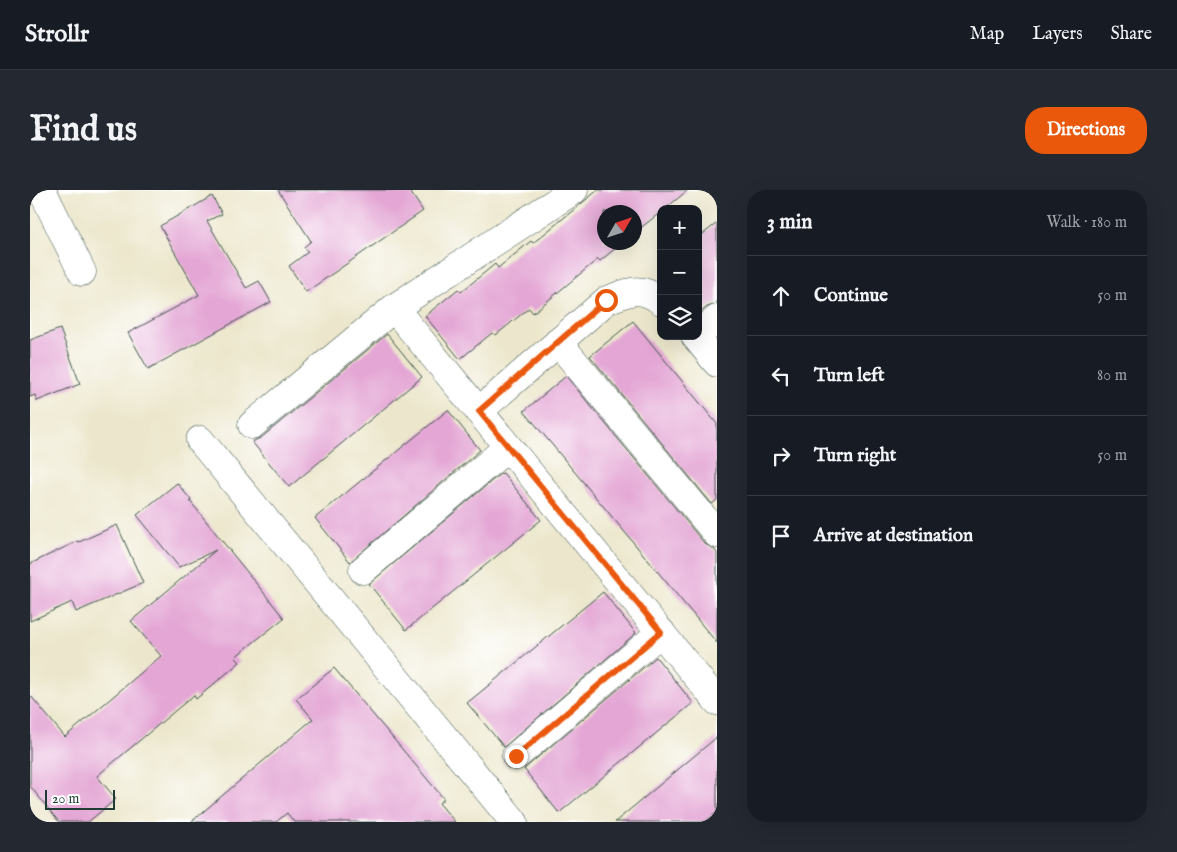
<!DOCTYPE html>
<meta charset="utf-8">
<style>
body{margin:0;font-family:"IM FELL English",serif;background:#242831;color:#f1f3f6}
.controls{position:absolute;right:15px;top:15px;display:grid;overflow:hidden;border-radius:10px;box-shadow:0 5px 20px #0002}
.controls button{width:45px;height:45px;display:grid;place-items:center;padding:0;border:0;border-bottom:1px solid #363941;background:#171b24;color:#f1f3f6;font:25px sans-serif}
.compass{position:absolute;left:567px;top:15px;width:45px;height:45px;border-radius:50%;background:#171b24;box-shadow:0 5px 20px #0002;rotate:51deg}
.scale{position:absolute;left:15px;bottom:12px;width:70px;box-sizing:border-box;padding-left:5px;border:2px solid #1f3d34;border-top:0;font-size:14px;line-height:18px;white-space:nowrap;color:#1f3d34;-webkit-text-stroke:4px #fff;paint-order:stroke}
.stop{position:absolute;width:15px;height:15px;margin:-11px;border:4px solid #ea580c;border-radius:50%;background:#fff}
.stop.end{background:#ea580c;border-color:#fff;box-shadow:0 1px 5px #0008}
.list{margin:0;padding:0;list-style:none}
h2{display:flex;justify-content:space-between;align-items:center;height:65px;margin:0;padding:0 20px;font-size:21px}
h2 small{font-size:16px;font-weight:400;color:#9ea1a6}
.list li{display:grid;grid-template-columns:32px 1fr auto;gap:15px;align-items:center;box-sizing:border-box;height:80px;padding:0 20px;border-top:1px solid #363941}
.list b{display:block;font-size:19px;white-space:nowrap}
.list em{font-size:16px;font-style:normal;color:#9ea1a6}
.icon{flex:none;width:28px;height:28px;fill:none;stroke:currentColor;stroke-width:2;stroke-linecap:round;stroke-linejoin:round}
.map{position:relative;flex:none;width:687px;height:632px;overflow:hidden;border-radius:20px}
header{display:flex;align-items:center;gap:30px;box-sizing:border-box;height:70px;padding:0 25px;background:#171b24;border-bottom:1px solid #363941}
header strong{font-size:24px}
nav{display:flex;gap:28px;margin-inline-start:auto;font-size:18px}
.intro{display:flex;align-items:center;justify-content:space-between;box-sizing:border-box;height:120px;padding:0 30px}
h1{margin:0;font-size:35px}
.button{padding:12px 22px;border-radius:20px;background:#ea580c;color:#fff;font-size:18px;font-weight:700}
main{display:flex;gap:30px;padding:0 30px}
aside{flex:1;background:#171b24;border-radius:20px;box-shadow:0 5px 20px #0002}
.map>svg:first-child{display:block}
.building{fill:#e4a7d5}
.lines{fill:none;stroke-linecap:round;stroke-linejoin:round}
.minor-casing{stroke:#3e564b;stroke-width:29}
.minor{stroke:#fff;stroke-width:28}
.route{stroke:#ea580c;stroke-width:6}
</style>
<header>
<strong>Strollr</strong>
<nav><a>Map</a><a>Layers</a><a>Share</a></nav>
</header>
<div class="intro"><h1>Find us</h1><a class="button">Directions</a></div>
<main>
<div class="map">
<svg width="687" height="632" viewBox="0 0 687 632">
<rect width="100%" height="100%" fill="#fff"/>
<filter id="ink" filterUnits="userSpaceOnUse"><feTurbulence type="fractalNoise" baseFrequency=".02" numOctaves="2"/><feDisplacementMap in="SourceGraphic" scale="10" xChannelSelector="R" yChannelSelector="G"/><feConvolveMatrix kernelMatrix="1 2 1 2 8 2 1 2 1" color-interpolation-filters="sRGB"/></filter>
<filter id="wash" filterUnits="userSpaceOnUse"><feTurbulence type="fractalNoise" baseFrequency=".0096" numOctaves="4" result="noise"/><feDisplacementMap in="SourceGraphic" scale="20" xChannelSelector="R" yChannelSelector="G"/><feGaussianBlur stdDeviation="1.12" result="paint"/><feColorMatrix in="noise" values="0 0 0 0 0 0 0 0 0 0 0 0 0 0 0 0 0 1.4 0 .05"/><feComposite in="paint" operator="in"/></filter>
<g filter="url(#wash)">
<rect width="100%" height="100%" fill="#ece7cc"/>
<g id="blocks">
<!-- building -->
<g class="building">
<path d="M 248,0 L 379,0 L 393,21 L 276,102 L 259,76 L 278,62 L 274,57 L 281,51 Z"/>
<path d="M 568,0 L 658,0 L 635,19 L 631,19 L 631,22 L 604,43 L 604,22 L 574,22 L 574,52 L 593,52 L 570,71 L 568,69 L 503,123 L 499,118 L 466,145 L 462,143 L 430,169 L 395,126 L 428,99 L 431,102 L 465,74 L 468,78 L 501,51 L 503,53 Z"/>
<path d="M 182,6 L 192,24 L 177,31 L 216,98 L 229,91 L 241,112 L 118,179 L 98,143 L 169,105 L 130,36 Z"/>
<path d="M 687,33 L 687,114 L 677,117 L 670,123 L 668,120 L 668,48 Z"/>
<path d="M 603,131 L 687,234 L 687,310 L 682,314 L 560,166 Z"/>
<path d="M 30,139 L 50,194 L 7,211 L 5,205 L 0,207 L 0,150 Z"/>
<path d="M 357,144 L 392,187 L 259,297 L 222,252 L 232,247 Z"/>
<path d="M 536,186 L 675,354 L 684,359 L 687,363 L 687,453 L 494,221 Z"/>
<path d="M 418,220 L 450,260 L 320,372 L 285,328 Z"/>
<path d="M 473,283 L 511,330 L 376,440 L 339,394 L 470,284 Z"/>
<path d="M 147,293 L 161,310 L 160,311 L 254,428 L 205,467 L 210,472 L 166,509 L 164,505 L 67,586 L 86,609 L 58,632 L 29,632 L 0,596 L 0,505 L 35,547 L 131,466 L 101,431 L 186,360 L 149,377 L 107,325 Z"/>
<path d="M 87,335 L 113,393 L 46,422 L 42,412 L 0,431 L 0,374 L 48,351 L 49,352 Z"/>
<path d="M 573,402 L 606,443 L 474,557 L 437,513 Z"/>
<path d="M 626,467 L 663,513 L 529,623 L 494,579 Z"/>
<path d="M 304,478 L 414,609 L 409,613 L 425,632 L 264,632 L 257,623 L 246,632 L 161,632 L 283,529 L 266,509 Z"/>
<path d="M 687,547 L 687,622 L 675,632 L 585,632 Z"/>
</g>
</g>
</g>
<g filter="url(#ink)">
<use href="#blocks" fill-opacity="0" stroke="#3e564b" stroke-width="1"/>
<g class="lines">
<!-- minor casing -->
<g class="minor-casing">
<g id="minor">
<path d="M 12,0 L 52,82"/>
<path d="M 364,118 L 687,511"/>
<path d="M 668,145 L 687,129"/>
<path d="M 665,146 L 687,173"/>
<path d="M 528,152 L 687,344"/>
<path d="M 449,221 L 577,110 C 599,102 610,95 631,111"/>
<path d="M 222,235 L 364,118 L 544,0"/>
<path d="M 170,250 L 484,632"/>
<path d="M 333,380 L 478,257"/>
<path d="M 486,566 L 631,442"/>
</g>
</g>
<!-- minor -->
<use href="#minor" class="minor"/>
</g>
</g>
<g class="lines" filter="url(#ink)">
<!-- route -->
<path class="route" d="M 486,566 L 631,442 L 449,221 L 576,110"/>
</g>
</svg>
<div class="controls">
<button>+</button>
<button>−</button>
<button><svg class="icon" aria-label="layers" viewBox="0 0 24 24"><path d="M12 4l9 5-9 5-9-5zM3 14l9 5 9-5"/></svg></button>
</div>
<svg class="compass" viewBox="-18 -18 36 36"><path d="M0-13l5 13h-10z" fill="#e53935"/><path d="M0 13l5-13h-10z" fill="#9ea1a6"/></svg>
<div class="scale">20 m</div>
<div class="stop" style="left:576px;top:110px"></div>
<div class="stop end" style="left:486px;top:566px"></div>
</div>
<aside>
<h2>3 min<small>Walk · 180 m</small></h2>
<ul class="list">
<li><svg class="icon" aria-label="ahead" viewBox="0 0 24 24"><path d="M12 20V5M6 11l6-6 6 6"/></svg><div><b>Continue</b></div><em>50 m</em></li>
<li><svg class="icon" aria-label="left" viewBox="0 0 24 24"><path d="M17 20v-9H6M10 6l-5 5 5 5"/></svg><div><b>Turn left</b></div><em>80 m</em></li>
<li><svg class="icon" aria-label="right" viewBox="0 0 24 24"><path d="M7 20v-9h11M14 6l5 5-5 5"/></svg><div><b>Turn right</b></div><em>50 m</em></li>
<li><svg class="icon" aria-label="arrive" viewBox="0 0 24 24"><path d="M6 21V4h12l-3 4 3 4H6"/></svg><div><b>Arrive at destination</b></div></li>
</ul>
</aside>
</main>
